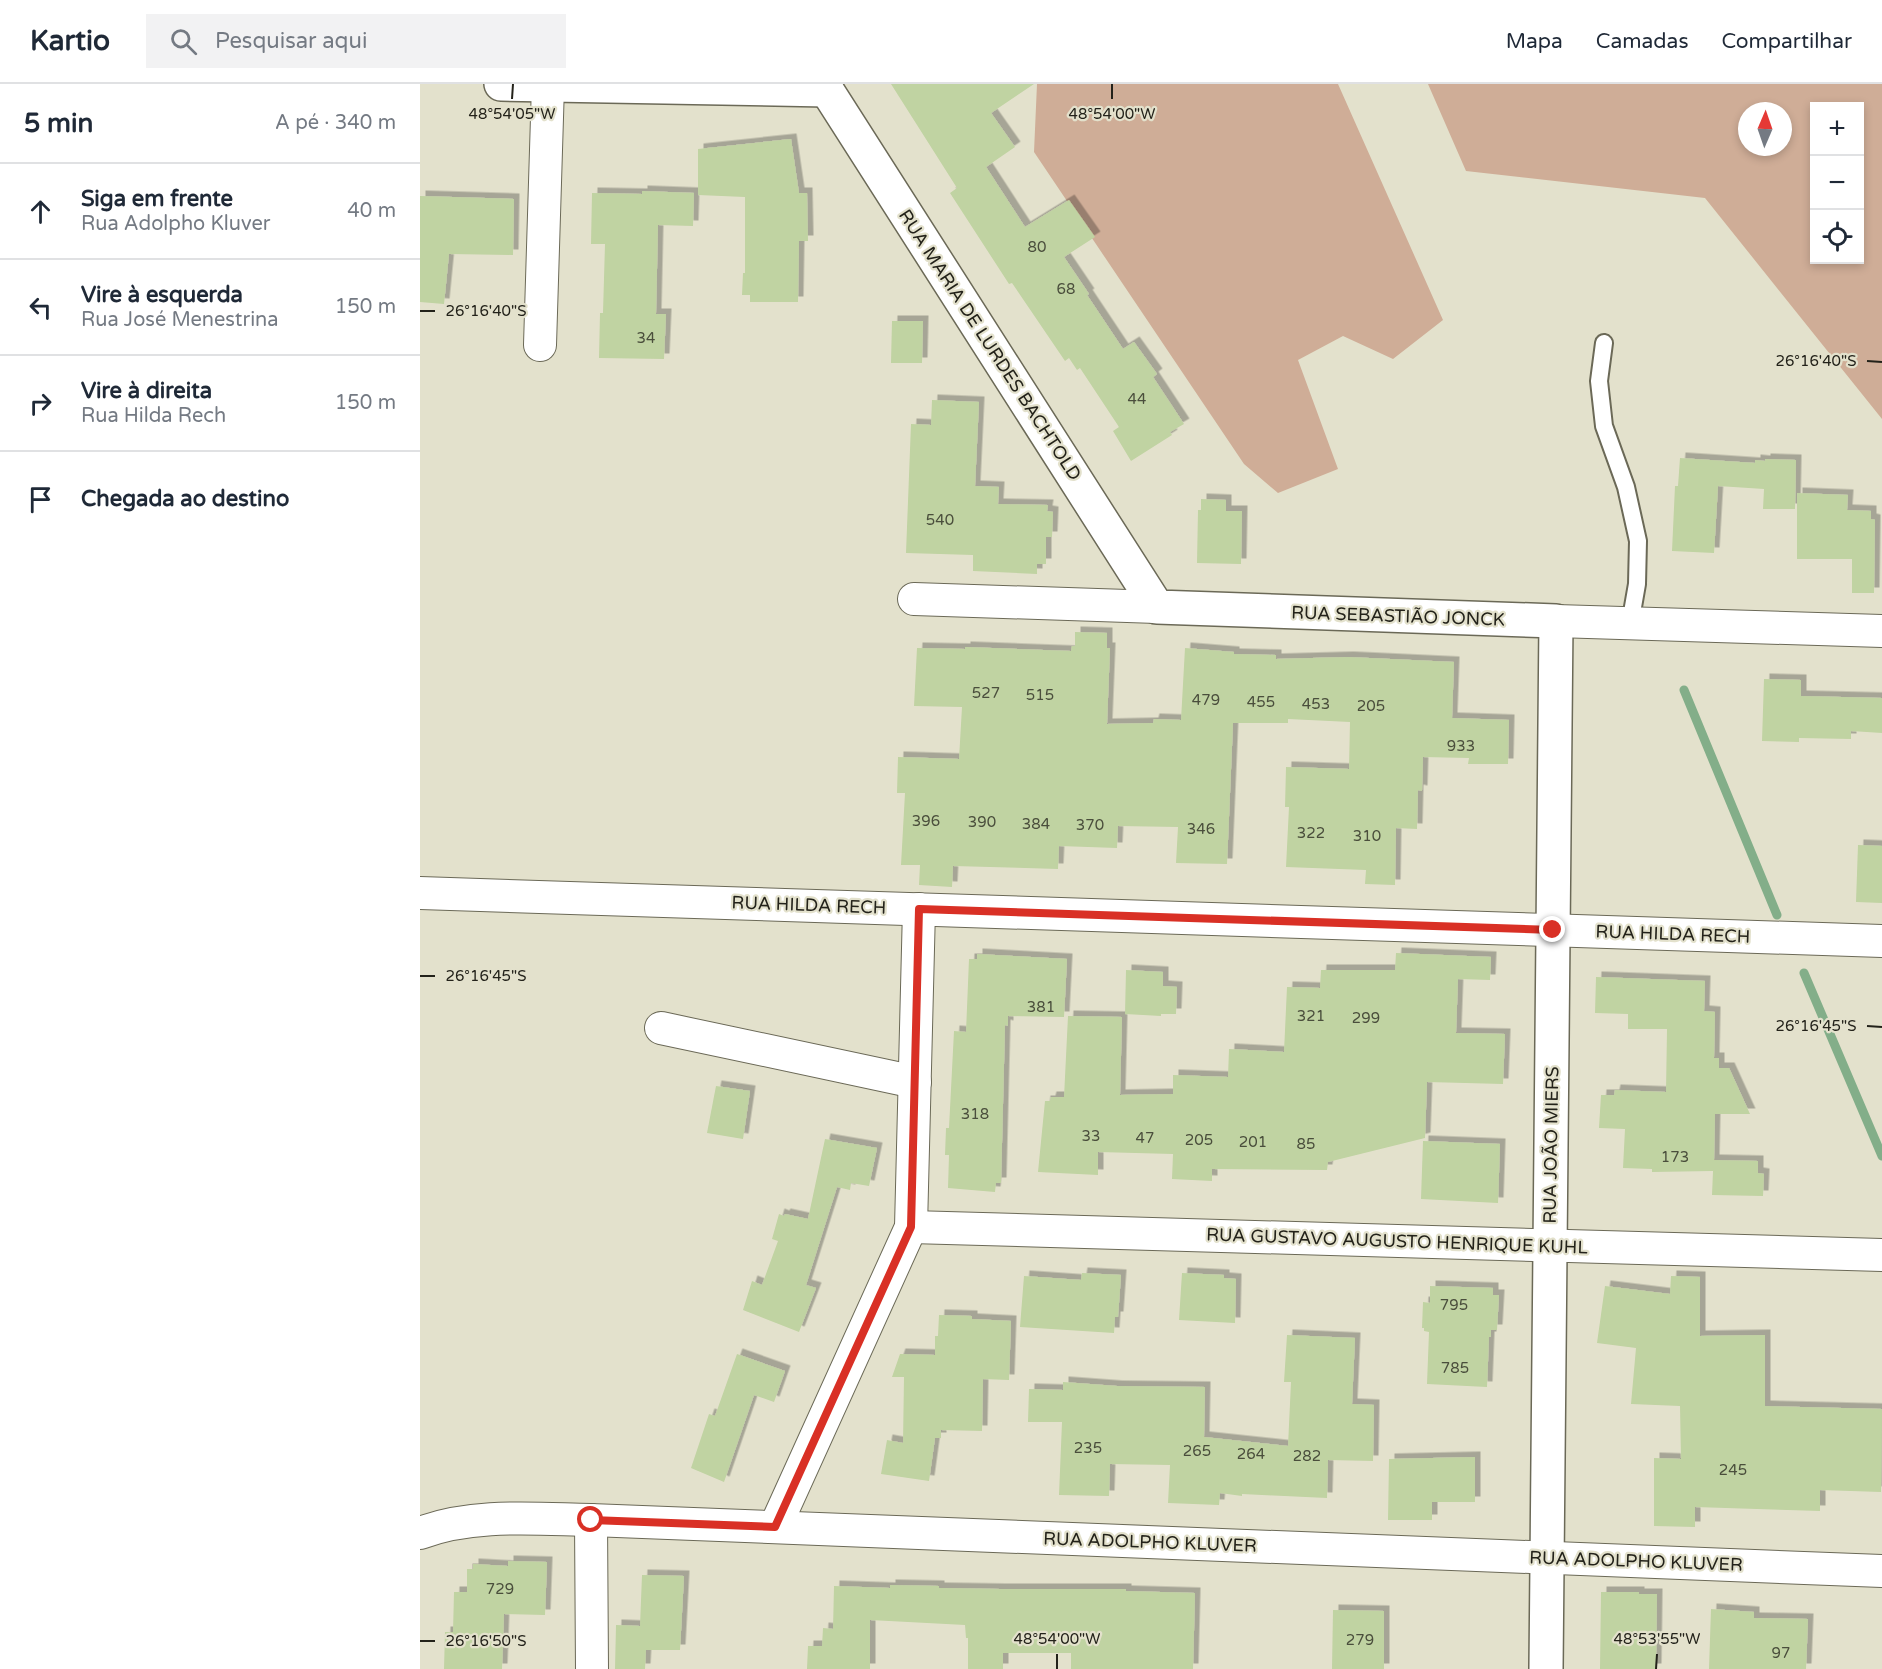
<!DOCTYPE html>
<html lang="pt">
<meta charset="utf-8">
<style>
body{margin:0;font-family:"Varela Round",sans-serif;background:#f2f2f3;color:#1f2937}
.controls{position:absolute;right:18px;top:18px;display:grid;overflow:hidden;border-radius:0px;box-shadow:0 3px 9px #0003}
.controls button{width:54px;height:54px;display:grid;place-items:center;padding:0;border:0;border-bottom:2px solid #e0e1e3;background:#fff;color:#1f2937;font:30px sans-serif}
.compass{position:absolute;left:1318px;top:18px;width:54px;height:54px;border-radius:50%;background:#fff;box-shadow:0 3px 9px #0003;rotate:2deg}
.stop{position:absolute;width:18px;height:18px;margin:-14px;border:4px solid #d93025;border-radius:50%;background:#fff}
.stop.end{background:#d93025;border-color:#fff;box-shadow:0 2px 6px #0008}
.list{margin:0;padding:0;list-style:none}
h2{display:flex;justify-content:space-between;align-items:center;height:78px;margin:0;padding:0 24px;font-size:26px}
h2 small{font-size:20px;font-weight:400;color:#747a83}
.list li{display:grid;grid-template-columns:39px 1fr auto;gap:18px;align-items:center;box-sizing:border-box;height:96px;padding:0 24px;border-top:2px solid #e0e1e3}
.list b{display:block;font-size:22px;white-space:nowrap}
.list p{margin:0;font-size:20px;white-space:nowrap;color:#747a83}
.list em{font-size:20px;font-style:normal;color:#747a83}
.icon{flex:none;width:33px;height:33px;fill:none;stroke:currentColor;stroke-width:2;stroke-linecap:round;stroke-linejoin:round}
.map{position:relative;flex:none;width:1462px;height:1585px;overflow:hidden}
header{display:flex;align-items:center;gap:36px;box-sizing:border-box;height:84px;padding:0 30px;background:#fff;border-bottom:2px solid #e0e1e3}
header strong{font-size:28px}
nav{display:flex;gap:33px;margin-inline-start:auto;font-size:21px}
.search{width:420px;height:54px;background:#f2f2f3;display:flex;align-items:center;gap:15px;box-sizing:border-box;padding:0 21px;border-radius:0px;color:#747a83;font-size:22px}
main{display:flex}
aside{flex:1;background:#fff}
.map>svg:first-child{display:block}
.green{fill:#cfad97;fill-rule:evenodd}
.lines{fill:none;stroke-linecap:round;stroke-linejoin:round}
.stream{stroke:#83ae89;stroke-width:9}
.building{fill:#c0d3a2;filter:url(#shadow)}
.lane-casing{stroke:#6b6957;stroke-width:20}
.street-casing{stroke:#6b6957;stroke-width:34}
.secondary-casing{stroke:#6b6957;stroke-width:36}
.lane{stroke:#fff;stroke-width:16}
.street{stroke:#fff;stroke-width:32}
.secondary{stroke:#fff;stroke-width:33}
.route{stroke:#d93025;stroke-width:8}
.ticks{fill:none;stroke:#23221a;stroke-width:2}
.labels{text-anchor:middle;stroke-width:4.5;stroke-linejoin:round;paint-order:stroke}
.number-label{font-size:15px;fill:#4a4e3c}
.street-label{font-size:18px;fill:#23221a;stroke:#e3e1cc}
.ticks-label{font-size:15px;text-anchor:middle;fill:#23221a;stroke:#e3e1cc;stroke-width:4.5;stroke-linejoin:round;paint-order:stroke}
</style>
<header>
<strong>Kartio</strong>
<div class="search"><svg class="icon" aria-label="search" viewBox="0 0 24 24"><circle cx="10" cy="10" r="6"/><path d="M15 15l6 6"/></svg>Pesquisar aqui</div>
<nav><a>Mapa</a><a>Camadas</a><a>Compartilhar</a></nav>
</header>
<main>
<aside>
<h2>5 min<small>A pé · 340 m</small></h2>
<ul class="list">
<li><svg class="icon" aria-label="ahead" viewBox="0 0 24 24"><path d="M12 20V5M6 11l6-6 6 6"/></svg><div><b>Siga em frente</b><p>Rua Adolpho Kluver</p></div><em>40 m</em></li>
<li><svg class="icon" aria-label="left" viewBox="0 0 24 24"><path d="M17 20v-9H6M10 6l-5 5 5 5"/></svg><div><b>Vire à esquerda</b><p>Rua José Menestrina</p></div><em>150 m</em></li>
<li><svg class="icon" aria-label="right" viewBox="0 0 24 24"><path d="M7 20v-9h11M14 6l5 5-5 5"/></svg><div><b>Vire à direita</b><p>Rua Hilda Rech</p></div><em>150 m</em></li>
<li><svg class="icon" aria-label="arrive" viewBox="0 0 24 24"><path d="M6 21V4h12l-3 4 3 4H6"/></svg><div><b>Chegada ao destino</b></div></li>
</ul>
</aside>
<div class="map">
<svg width="1462" height="1585" viewBox="0 0 1462 1585">
<defs>
<filter id="shadow"><feDropShadow dx="5.5" dy="-5.5" stdDeviation="0" flood-color="#0004"/></filter>
</defs>
<rect width="100%" height="100%" fill="#e3e1cc"/>
<!-- green -->
<g class="green">
<path d="M 617,0 L 918,0 L 1023,236 L 973,275 L 923,252 L 878,276 L 918,385 L 858,409 L 824,380 L 614,68 Z"/>
<path d="M 1008,0 L 1462,0 L 1462,335 L 1285,114 L 1046,87 ZM 1394,22 L 1440,22 L 1440,176 L 1394,176 ZM 1327,27 L 1363,27 L 1363,63 L 1327,63 Z"/>
</g>
<g class="lines">
<!-- stream -->
<g class="stream">
<path d="M 1264,606 L 1357,831"/>
<path d="M 1384,889 L 1462,1072"/>
</g>
</g>
<!-- building -->
<g class="building">
<path d="M 471,0 L 614,0 L 571,29 L 595,63 L 566,83 L 605,143 L 649,116 L 675,153 L 644,173 L 669,210 L 667,211 L 703,265 L 714,258 L 737,290 L 733,293 L 764,340 L 750,348 L 752,351 L 711,377 L 693,347 L 699,343 L 660,284 L 657,286 L 649,274 L 645,277 L 592,199 L 589,200 L 530,109 L 537,104 Z"/>
<path d="M 371,55 L 379,109 L 387,109 L 388,157 L 379,157 L 378,218 L 330,218 L 330,211 L 322,211 L 323,189 L 325,189 L 325,113 L 278,111 L 278,65 Z"/>
<path d="M 222,107 L 274,109 L 273,142 L 238,141 L 236,230 L 246,230 L 244,275 L 179,274 L 180,229 L 183,229 L 185,160 L 171,160 L 172,109 L 222,110 Z"/>
<path d="M 0,112 L 94,115 L 93,171 L 29,170 L 24,220 L 0,218 Z"/>
<path d="M 472,237 L 503,237 L 502,279 L 471,279 Z"/>
<path d="M 512,316 L 559,318 L 555,402 L 579,403 L 578,420 L 628,421 L 627,427 L 633,428 L 632,453 L 626,453 L 626,480 L 617,480 L 617,490 L 553,487 L 553,471 L 486,469 L 491,340 L 511,341 Z"/>
<path d="M 1260,374 L 1335,379 L 1335,376 L 1345,377 L 1345,375 L 1376,376 L 1375,425 L 1343,425 L 1344,405 L 1298,402 L 1294,469 L 1252,467 L 1255,402 L 1258,402 Z"/>
<path d="M 1377,409 L 1428,411 L 1427,426 L 1451,427 L 1451,435 L 1455,436 L 1454,509 L 1432,509 L 1432,475 L 1377,475 Z"/>
<path d="M 781,415 L 806,416 L 806,427 L 822,427 L 821,480 L 777,479 L 778,426 L 781,426 Z"/>
<path d="M 655,548 L 687,549 L 687,564 L 690,564 L 687,640 L 733,639 L 734,635 L 761,636 L 765,564 L 814,568 L 814,570 L 856,571 L 856,575 L 928,573 L 1034,578 L 1032,634 L 1089,636 L 1088,680 L 1048,680 L 1049,674 L 1003,673 L 1002,707 L 998,706 L 997,745 L 976,744 L 975,801 L 945,800 L 946,786 L 866,783 L 869,723 L 865,723 L 866,683 L 929,685 L 930,638 L 868,635 L 868,639 L 813,639 L 807,780 L 756,779 L 758,743 L 698,742 L 697,764 L 639,762 L 638,785 L 533,782 L 532,803 L 499,801 L 500,781 L 481,781 L 485,709 L 477,709 L 478,673 L 539,675 L 542,623 L 494,622 L 497,564 L 545,565 L 545,563 L 651,567 L 652,562 L 655,562 Z"/>
<path d="M 1344,595 L 1381,596 L 1381,612 L 1462,614 L 1462,649 L 1431,647 L 1431,655 L 1379,654 L 1379,658 L 1342,657 Z"/>
<path d="M 1438,761 L 1462,762 L 1462,819 L 1436,818 Z"/>
<path d="M 976,869 L 1071,873 L 1070,896 L 1038,895 L 1036,949 L 1085,950 L 1083,1000 L 1007,998 L 1005,1054 L 908,1078 L 907,1086 L 792,1085 L 792,1097 L 752,1095 L 753,1070 L 678,1068 L 678,1091 L 618,1088 L 625,1017 L 630,1017 L 631,1013 L 644,1013 L 648,932 L 702,933 L 700,1011 L 753,1010 L 753,991 L 808,993 L 809,965 L 864,968 L 867,903 L 900,904 L 901,886 L 975,886 Z"/>
<path d="M 557,870 L 647,875 L 644,933 L 588,932 L 588,942 L 585,941 L 581,1099 L 576,1099 L 575,1108 L 528,1104 L 529,1071 L 525,1071 L 526,1044 L 529,1044 L 534,947 L 546,948 L 549,875 L 557,875 Z"/>
<path d="M 706,886 L 743,888 L 743,902 L 757,903 L 756,930 L 741,930 L 741,932 L 705,930 Z"/>
<path d="M 1176,893 L 1285,897 L 1284,927 L 1295,928 L 1294,974 L 1299,974 L 1299,984 L 1309,984 L 1330,1030 L 1295,1030 L 1294,1076 L 1338,1077 L 1338,1089 L 1344,1090 L 1343,1112 L 1292,1111 L 1293,1087 L 1232,1088 L 1232,1085 L 1203,1084 L 1205,1045 L 1179,1044 L 1181,1011 L 1194,1011 L 1195,1006 L 1246,1008 L 1247,945 L 1208,945 L 1208,930 L 1175,929 Z"/>
<path d="M 296,1002 L 330,1007 L 323,1055 L 287,1049 Z"/>
<path d="M 405,1055 L 457,1064 L 449,1102 L 431,1099 L 430,1106 L 417,1103 L 386,1201 L 396,1204 L 379,1248 L 323,1226 L 332,1197 L 342,1201 L 358,1157 L 352,1155 L 359,1130 L 364,1132 L 365,1130 L 388,1135 Z"/>
<path d="M 1003,1057 L 1080,1060 L 1078,1119 L 1001,1115 Z"/>
<path d="M 662,1189 L 701,1191 L 698,1233 L 695,1233 L 694,1249 L 600,1243 L 604,1192 L 661,1196 Z"/>
<path d="M 762,1189 L 804,1191 L 804,1194 L 816,1195 L 815,1239 L 759,1236 Z"/>
<path d="M 1251,1192 L 1280,1193 L 1280,1252 L 1345,1251 L 1345,1322 L 1462,1325 L 1461,1408 L 1400,1406 L 1400,1427 L 1275,1423 L 1275,1443 L 1234,1442 L 1234,1374 L 1261,1375 L 1260,1322 L 1211,1320 L 1216,1264 L 1177,1259 L 1185,1202 L 1250,1210 Z"/>
<path d="M 1010,1202 L 1073,1204 L 1073,1211 L 1079,1211 L 1077,1246 L 1071,1246 L 1071,1253 L 1069,1253 L 1067,1303 L 1007,1300 L 1009,1248 L 1004,1247 L 1004,1244 L 1002,1244 L 1003,1218 L 1010,1219 Z"/>
<path d="M 519,1231 L 552,1232 L 552,1235 L 591,1237 L 589,1296 L 563,1295 L 562,1347 L 521,1346 L 521,1354 L 515,1354 L 509,1397 L 461,1390 L 467,1356 L 483,1359 L 484,1293 L 472,1293 L 480,1270 L 515,1271 L 515,1252 L 518,1252 Z"/>
<path d="M 867,1251 L 935,1254 L 932,1320 L 954,1321 L 953,1377 L 908,1376 L 907,1414 L 822,1410 L 822,1412 L 800,1409 L 799,1421 L 748,1419 L 750,1381 L 690,1380 L 689,1412 L 639,1411 L 642,1338 L 608,1338 L 609,1305 L 643,1306 L 643,1298 L 697,1302 L 785,1303 L 784,1353 L 868,1362 L 871,1298 L 864,1298 Z"/>
<path d="M 317,1270 L 365,1287 L 354,1318 L 334,1311 L 304,1398 L 271,1384 L 289,1330 L 295,1332 Z"/>
<path d="M 1055,1373 L 1055,1418 L 1012,1418 L 1012,1436 L 968,1436 L 969,1375 Z"/>
<path d="M 88,1477 L 127,1478 L 125,1531 L 84,1530 L 82,1585 L 24,1585 L 25,1548 L 33,1548 L 34,1508 L 47,1508 L 47,1485 L 53,1485 L 53,1480 L 88,1482 Z"/>
<path d="M 222,1491 L 264,1492 L 260,1566 L 226,1566 L 225,1585 L 195,1585 L 196,1541 L 220,1542 Z"/>
<path d="M 470,1501 L 519,1502 L 519,1504 L 580,1505 L 706,1505 L 706,1507 L 775,1509 L 773,1585 L 651,1585 L 651,1569 L 583,1569 L 583,1585 L 548,1585 L 548,1554 L 546,1554 L 545,1541 L 450,1536 L 450,1585 L 387,1585 L 388,1562 L 402,1562 L 403,1544 L 413,1545 L 414,1502 L 470,1504 Z"/>
<path d="M 1181,1508 L 1219,1508 L 1219,1510 L 1237,1510 L 1236,1585 L 1180,1585 Z"/>
<path d="M 1291,1525 L 1334,1528 L 1334,1534 L 1388,1535 L 1386,1585 L 1289,1585 Z"/>
<path d="M 913,1526 L 964,1527 L 964,1585 L 912,1585 Z"/>
</g>
<g class="lines">
<!-- lane casing -->
<g class="lane-casing">
<path id="lane" d="M 1184,259 L 1179,297 L 1184,342 L 1206,403 L 1218,457 L 1217,500 L 1210,540"/>
</g>
<!-- street casing -->
<g class="street-casing">
<g id="street">
<path d="M 120,261 L 128,1"/>
<path d="M 494,515 L 737,523"/>
<path d="M 1136,537 L 1462,547"/>
<path d="M 0,809 L 1462,857"/>
<path d="M 241,944 L 495,998"/>
<path d="M 491,1143 L 1462,1171"/>
<path d="M 171,1436 L 172,1585"/>
<path d="M 355,1443 L 491,1143 L 499,825"/>
<path d="M 0,1449 C 53,1429 115,1435 171,1436 L 1462,1487"/>
</g>
</g>
<!-- secondary casing -->
<g class="secondary-casing">
<g id="secondary">
<path d="M 81,0 L 407,6"/>
<path d="M 403,0 L 737,523 L 1136,537 L 1126,1585"/>
</g>
</g>
<!-- lane -->
<use href="#lane" class="lane"/>
<!-- street -->
<use href="#street" class="street"/>
<!-- secondary -->
<use href="#secondary" class="secondary"/>
</g>
<g class="lines">
<!-- route -->
<path class="route" d="M 171,1436 L 355,1443 L 491,1143 L 499,825 L 1133,846"/>
</g>
<!-- ticks -->
<path class="ticks" d="M 92,15 L 93,0M 692,15 L 692,0M 0,227 L 15,227M 1447,277 L 1462,278M 0,892 L 15,892M 1447,942 L 1462,943M 0,1557 L 15,1557M 637,1585 L 637,1570M 1236,1585 L 1237,1570"/>
<g class="labels">
<!-- number labels -->
<g class="number-label">
<text x="617" y="168">80</text>
<text x="646" y="210">68</text>
<text x="226" y="259">34</text>
<text x="717" y="320">44</text>
<text x="520" y="441">540</text>
<text x="566" y="614">527</text>
<text x="620" y="616">515</text>
<text x="786" y="621">479</text>
<text x="841" y="623">455</text>
<text x="896" y="625">453</text>
<text x="951" y="627">205</text>
<text x="1041" y="667">933</text>
<text x="506" y="742">396</text>
<text x="562" y="743">390</text>
<text x="616" y="745">384</text>
<text x="670" y="746">370</text>
<text x="781" y="750">346</text>
<text x="891" y="754">322</text>
<text x="947" y="757">310</text>
<text x="621" y="928">381</text>
<text x="891" y="937">321</text>
<text x="946" y="939">299</text>
<text x="555" y="1035">318</text>
<text x="671" y="1057">33</text>
<text x="725" y="1059">47</text>
<text x="779" y="1061">205</text>
<text x="833" y="1063">201</text>
<text x="886" y="1065">85</text>
<text x="1255" y="1078">173</text>
<text x="1034" y="1226">795</text>
<text x="1035" y="1289">785</text>
<text x="668" y="1369">235</text>
<text x="777" y="1372">265</text>
<text x="831" y="1375">264</text>
<text x="887" y="1377">282</text>
<text x="1313" y="1391">245</text>
<text x="80" y="1510">729</text>
<text x="940" y="1561">279</text>
<text x="1361" y="1574">97</text>
</g>
<!-- street labels -->
<g class="street-label">
<text transform="translate(570 261) rotate(57)" y="6">RUA MARIA DE LURDES BACHTOLD</text>
<text transform="translate(978 532) rotate(2)" y="6">RUA SEBASTIÃO JONCK</text>
<text transform="translate(389 821) rotate(2)" y="6">RUA HILDA RECH</text>
<text transform="translate(1253 850) rotate(2)" y="6">RUA HILDA RECH</text>
<text transform="translate(1131 1061) rotate(-89)" y="6">RUA JOÃO MIERS</text>
<text transform="translate(977 1157) rotate(2)" y="6">RUA GUSTAVO AUGUSTO HENRIQUE KUHL</text>
<text transform="translate(730 1458) rotate(2)" y="6">RUA ADOLPHO KLUVER</text>
<text transform="translate(1216 1477) rotate(2)" y="6">RUA ADOLPHO KLUVER</text>
</g>
</g>
<g class="ticks-label">
<text x="92" y="35">48°54'05"W</text>
<text x="692" y="35">48°54'00"W</text>
<text x="66" y="232">26°16'40"S</text>
<text x="1396" y="282">26°16'40"S</text>
<text x="66" y="897">26°16'45"S</text>
<text x="1396" y="947">26°16'45"S</text>
<text x="637" y="1560">48°54'00"W</text>
<text x="1237" y="1560">48°53'55"W</text>
<text x="66" y="1562">26°16'50"S</text>
</g>
</svg>
<div class="controls">
<button>+</button>
<button>−</button>
<button><svg class="icon" aria-label="locate" viewBox="0 0 24 24"><circle cx="12" cy="12" r="6"/><path d="M12 2v4M12 18v4M2 12h4M18 12h4"/></svg></button>
</div>
<svg class="compass" viewBox="-18 -18 36 36"><path d="M0-13l5 13h-10z" fill="#e53935"/><path d="M0 13l5-13h-10z" fill="#747a83"/></svg>
<div class="stop" style="left:171px;top:1436px"></div>
<div class="stop end" style="left:1133px;top:846px"></div>
</div>
</main>
